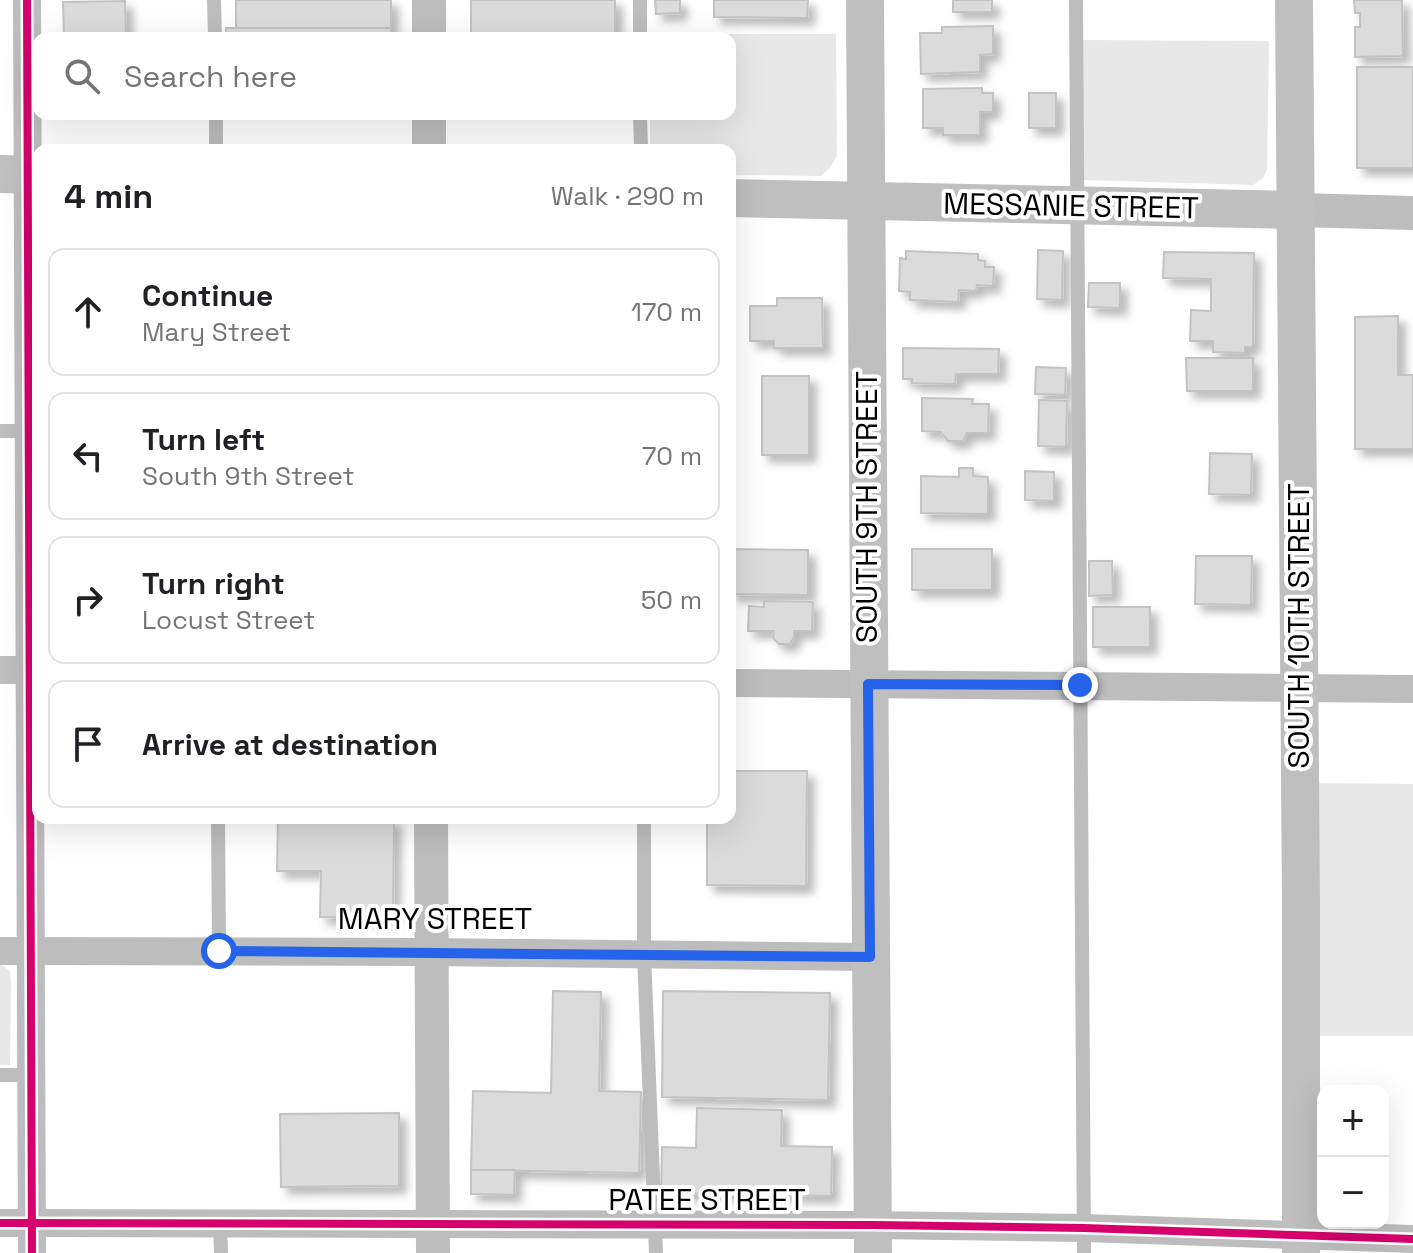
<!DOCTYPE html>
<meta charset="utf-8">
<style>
body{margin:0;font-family:"Space Grotesk",sans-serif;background:#f2f2f2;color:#202124}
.controls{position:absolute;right:24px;bottom:24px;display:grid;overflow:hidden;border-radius:16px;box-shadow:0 8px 32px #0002}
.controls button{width:72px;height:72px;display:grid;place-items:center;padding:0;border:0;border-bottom:2px solid #e0e0e0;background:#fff;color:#202124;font:40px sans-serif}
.stop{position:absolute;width:24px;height:24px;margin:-18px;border:6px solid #2563eb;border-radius:50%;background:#fff}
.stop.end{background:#2563eb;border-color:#fff;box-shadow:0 2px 8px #0008}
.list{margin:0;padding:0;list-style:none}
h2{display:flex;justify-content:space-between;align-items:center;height:104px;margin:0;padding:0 32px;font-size:34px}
h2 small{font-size:26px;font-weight:400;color:#757577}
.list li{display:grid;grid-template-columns:52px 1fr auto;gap:24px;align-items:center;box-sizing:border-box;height:128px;margin:0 16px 16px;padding:0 16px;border:2px solid #e0e0e0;border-radius:16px}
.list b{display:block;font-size:30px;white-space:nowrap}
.list p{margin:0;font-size:26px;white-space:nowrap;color:#757577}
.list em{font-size:26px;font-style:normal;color:#757577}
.icon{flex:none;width:44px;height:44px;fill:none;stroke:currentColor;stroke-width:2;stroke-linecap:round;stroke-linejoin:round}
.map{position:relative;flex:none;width:1413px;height:1253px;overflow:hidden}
.search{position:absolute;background:#fff;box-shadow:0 8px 32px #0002;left:32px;top:32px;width:704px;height:88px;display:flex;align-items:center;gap:20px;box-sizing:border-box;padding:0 28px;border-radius:16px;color:#757577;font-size:30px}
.panel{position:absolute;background:#fff;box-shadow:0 8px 32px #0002;left:32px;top:144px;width:704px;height:680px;border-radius:16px}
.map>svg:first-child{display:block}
.green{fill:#e8e8e8}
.building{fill:#dbdbdb;stroke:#c3c3c3;stroke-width:2;filter:url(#shadow)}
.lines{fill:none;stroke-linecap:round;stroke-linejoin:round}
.service{stroke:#bdbdbd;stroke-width:14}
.minor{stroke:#bdbdbd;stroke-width:28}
.tertiary{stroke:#bdbdbd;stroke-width:34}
.secondary{stroke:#bfbfbf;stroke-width:38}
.cycleway-casing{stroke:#fff;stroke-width:13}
.cycleway{stroke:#d6006c;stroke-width:8}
.route{stroke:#2563eb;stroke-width:10}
.labels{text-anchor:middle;stroke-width:8;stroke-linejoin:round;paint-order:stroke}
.street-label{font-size:30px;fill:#000;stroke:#fff}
</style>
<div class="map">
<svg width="1413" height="1253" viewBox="0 0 1413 1253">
<defs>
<filter id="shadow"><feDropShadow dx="7" dy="7" stdDeviation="4" flood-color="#0004"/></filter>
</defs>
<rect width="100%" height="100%" fill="#fff"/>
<!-- green -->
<g class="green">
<path d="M 649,34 L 836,34 L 837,155 L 830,168 L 821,176 L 730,175 L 730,150 L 650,150 L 650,114 L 730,114 L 730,38 L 649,38 Z"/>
<path d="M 1083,40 L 1269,41 L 1267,170 L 1263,178 L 1253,185 L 1083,180 Z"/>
<path d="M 1317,783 L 1413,784 L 1413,1036 L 1317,1036 Z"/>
<path d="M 0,964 L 10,971 L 11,983 L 10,1065 L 0,1065 Z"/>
</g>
<!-- building -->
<g class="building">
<rect x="236" y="0" width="155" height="28"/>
<path d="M 471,0 L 615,0 L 615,38 L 501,38 L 501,35 L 471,34 Z"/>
<path d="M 655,0 L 680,0 L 680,13 L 656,14 Z"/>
<path d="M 714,0 L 808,0 L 807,18 L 714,17 Z"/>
<rect x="953" y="0" width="39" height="12"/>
<path d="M 1354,0 L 1402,0 L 1403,56 L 1355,57 L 1355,27 L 1360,27 L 1360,13 L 1355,13 Z"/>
<path d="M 125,1 L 126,38 L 173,38 L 64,38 L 63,2 Z"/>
<path d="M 993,26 L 993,54 L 980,55 L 980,72 L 921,74 L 920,33 L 942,33 L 942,27 Z"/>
<rect x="226" y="28" width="165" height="10"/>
<rect x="1357" y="67" width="56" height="101"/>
<path d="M 982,88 L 982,93 L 993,93 L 993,112 L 980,112 L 980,135 L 943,135 L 943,128 L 923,128 L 923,89 Z"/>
<rect x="1029" y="93" width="27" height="35"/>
<path d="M 1038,250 L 1063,251 L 1062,300 L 1037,299 Z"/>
<path d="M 906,251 L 978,254 L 978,260 L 985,261 L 985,267 L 994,267 L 993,286 L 977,285 L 976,291 L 959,290 L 958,302 L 910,300 L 910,292 L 899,291 L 900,258 L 906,259 Z"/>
<path d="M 1164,252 L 1254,253 L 1253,347 L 1245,347 L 1245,353 L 1213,352 L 1213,341 L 1190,341 L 1191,310 L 1211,311 L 1211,279 L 1163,278 Z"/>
<path d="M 1089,283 L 1120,283 L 1120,308 L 1088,307 Z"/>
<path d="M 777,298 L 822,298 L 823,348 L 774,348 L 774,341 L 750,341 L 750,306 L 777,306 Z"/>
<path d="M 1398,316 L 1398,375 L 1413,375 L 1413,449 L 1355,449 L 1355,317 Z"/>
<path d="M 903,348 L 999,349 L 998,374 L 956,374 L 955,384 L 912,383 L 912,379 L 903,379 Z"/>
<path d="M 1186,358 L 1253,358 L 1253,391 L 1187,391 Z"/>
<path d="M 1036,367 L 1066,368 L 1065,395 L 1035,394 Z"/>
<rect x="762" y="376" width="47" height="79"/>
<path d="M 922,398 L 973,399 L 972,404 L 989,404 L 988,433 L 967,433 L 963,441 L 948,441 L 941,432 L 922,431 Z"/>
<path d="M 1039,400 L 1067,401 L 1066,447 L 1038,446 Z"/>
<path d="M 1210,453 L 1252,454 L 1251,495 L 1209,494 Z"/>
<path d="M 959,468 L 973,468 L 973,476 L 988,477 L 988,514 L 921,513 L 921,476 L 959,477 Z"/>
<path d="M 1025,471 L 1054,472 L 1054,501 L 1025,500 Z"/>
<path d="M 730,549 L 808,550 L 808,595 L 730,594 Z"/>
<rect x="912" y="549" width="80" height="41"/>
<path d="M 1196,556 L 1252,556 L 1251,605 L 1195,604 Z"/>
<path d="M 1089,561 L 1112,561 L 1113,595 L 1089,596 Z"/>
<path d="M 764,601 L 813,602 L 812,631 L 794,631 L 794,637 L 790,644 L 779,644 L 773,638 L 774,631 L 748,631 L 749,606 L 764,607 Z"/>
<rect x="1093" y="607" width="57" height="40"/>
<path d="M 730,771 L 807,771 L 806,886 L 707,885 L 707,818 L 730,818 Z"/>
<path d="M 278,818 L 394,818 L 393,918 L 320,917 L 321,871 L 277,871 Z"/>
<path d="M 553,991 L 601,992 L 599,1091 L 641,1092 L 639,1173 L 471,1170 L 473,1091 L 551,1093 Z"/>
<path d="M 663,991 L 830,993 L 828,1100 L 662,1097 Z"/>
<path d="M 697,1108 L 782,1110 L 781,1146 L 832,1147 L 831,1196 L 661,1193 L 662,1147 L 696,1148 Z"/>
<path d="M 399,1113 L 399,1186 L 281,1187 L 280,1114 Z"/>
<path d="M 471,1170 L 515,1170 L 514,1195 L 471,1194 Z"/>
</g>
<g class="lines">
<!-- service -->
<g class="service">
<path d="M 214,0 L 215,38"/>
<path d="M 640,0 L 640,38"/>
<path d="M 1076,0 L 1084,1253"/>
<path d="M 216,114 L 216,150"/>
<path d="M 640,114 L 641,150"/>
<path d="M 0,431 L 29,431"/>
<path d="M 218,818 L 219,951"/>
<path d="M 644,818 L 644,954 L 656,1253"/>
<path d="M 0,1075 L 31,1075"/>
<path d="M 220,1223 L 221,1253"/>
</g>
<!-- minor -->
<g class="minor">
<path d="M 27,0 L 32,1253"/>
<path d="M 0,670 L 38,670"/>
<path d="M 730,683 L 1413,689"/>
<path d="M 0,951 L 432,952 L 870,957"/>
<path d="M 0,1223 L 873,1225 L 1084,1228 L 1413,1239"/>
</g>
<!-- tertiary -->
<g class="tertiary">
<path d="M 429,0 L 429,38"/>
<path d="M 429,114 L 429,150"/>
<path d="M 1296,210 L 1413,213"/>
<path d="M 431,818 L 433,1253"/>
</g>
<!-- secondary -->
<g class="secondary">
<path d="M 865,0 L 873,1253"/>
<path d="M 1294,0 L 1301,903 L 1301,1253"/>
<path d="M 0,174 L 38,175"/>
<path d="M 730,198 L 1296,210"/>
</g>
<!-- cycleway casing -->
<g class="cycleway-casing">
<g id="cycleway">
<path d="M 27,0 L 32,1253"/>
<path d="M 0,1223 L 873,1225 L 1084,1228 L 1413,1239"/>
</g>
</g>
<!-- cycleway -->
<use href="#cycleway" class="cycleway"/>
</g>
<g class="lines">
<!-- route -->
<path class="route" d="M 219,951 L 870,957 L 868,684 L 1080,685"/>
</g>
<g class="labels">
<!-- street labels -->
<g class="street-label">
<text transform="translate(1071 206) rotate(1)" y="10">MESSANIE STREET</text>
<text transform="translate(867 507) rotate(-90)" y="10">SOUTH 9TH STREET</text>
<text transform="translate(1299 626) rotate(-90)" y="10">SOUTH 10TH STREET</text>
<text x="435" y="929">MARY STREET</text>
<text x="707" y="1210">PATEE STREET</text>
</g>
</g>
</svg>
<div class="controls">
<button>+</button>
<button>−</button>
</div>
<div class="stop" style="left:219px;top:951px"></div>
<div class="stop end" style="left:1080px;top:685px"></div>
<div class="search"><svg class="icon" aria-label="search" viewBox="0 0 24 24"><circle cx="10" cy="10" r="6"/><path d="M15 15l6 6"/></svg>Search here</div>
<section class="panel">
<h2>4 min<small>Walk · 290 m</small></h2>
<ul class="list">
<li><svg class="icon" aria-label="ahead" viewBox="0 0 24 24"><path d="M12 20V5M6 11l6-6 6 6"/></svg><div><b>Continue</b><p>Mary Street</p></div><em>170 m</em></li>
<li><svg class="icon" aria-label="left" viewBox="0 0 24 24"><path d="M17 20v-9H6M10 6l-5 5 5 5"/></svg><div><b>Turn left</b><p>South 9th Street</p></div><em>70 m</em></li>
<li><svg class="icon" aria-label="right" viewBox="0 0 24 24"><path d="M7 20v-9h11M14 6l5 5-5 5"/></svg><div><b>Turn right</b><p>Locust Street</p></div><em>50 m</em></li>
<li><svg class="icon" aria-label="arrive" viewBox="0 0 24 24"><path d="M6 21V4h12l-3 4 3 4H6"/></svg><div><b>Arrive at destination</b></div></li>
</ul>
</section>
</div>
